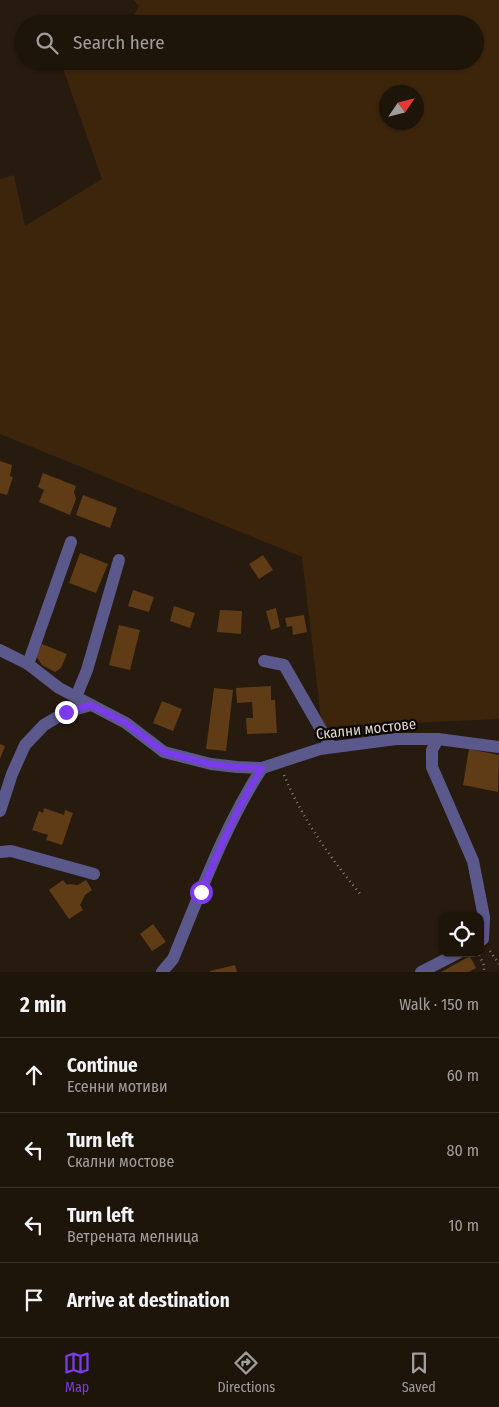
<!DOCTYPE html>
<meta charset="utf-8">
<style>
body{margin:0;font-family:"Fira Sans Condensed",sans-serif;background:#251d13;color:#f1f3f6}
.controls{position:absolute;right:15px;bottom:15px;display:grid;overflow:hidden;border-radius:10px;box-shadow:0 1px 4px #0004}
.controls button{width:45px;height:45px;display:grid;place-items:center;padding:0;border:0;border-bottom:1px solid #3b332b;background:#1d140a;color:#f1f3f6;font:25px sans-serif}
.compass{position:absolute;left:379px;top:85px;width:45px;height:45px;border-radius:50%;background:#1d140a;box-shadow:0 1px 4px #0004;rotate:55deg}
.stop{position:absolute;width:15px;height:15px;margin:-11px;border:4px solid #7c3aed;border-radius:50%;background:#fff}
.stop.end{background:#7c3aed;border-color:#fff;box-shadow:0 1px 5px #0008}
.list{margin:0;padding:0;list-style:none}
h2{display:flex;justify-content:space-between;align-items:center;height:65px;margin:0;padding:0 20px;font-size:21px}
h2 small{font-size:16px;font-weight:400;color:#a09e9c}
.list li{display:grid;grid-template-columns:32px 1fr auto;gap:15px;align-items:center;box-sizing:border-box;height:75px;padding:0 20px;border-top:1px solid #3b332b}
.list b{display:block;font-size:19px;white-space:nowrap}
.list p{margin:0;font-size:16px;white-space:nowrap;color:#a09e9c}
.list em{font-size:16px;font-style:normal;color:#a09e9c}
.icon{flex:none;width:28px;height:28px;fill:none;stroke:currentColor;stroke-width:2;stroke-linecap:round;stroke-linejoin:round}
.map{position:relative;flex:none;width:499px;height:972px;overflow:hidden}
.search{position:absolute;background:#1d140a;box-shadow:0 1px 4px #0004;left:15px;right:15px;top:15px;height:55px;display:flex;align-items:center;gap:12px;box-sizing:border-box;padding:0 18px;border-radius:28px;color:#a09e9c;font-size:19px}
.sheet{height:365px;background:#1d140a}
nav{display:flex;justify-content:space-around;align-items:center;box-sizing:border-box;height:70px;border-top:1px solid #3b332b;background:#1d140a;font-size:14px;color:#a09e9c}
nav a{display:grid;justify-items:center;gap:2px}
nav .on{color:#7c3aed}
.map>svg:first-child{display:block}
.green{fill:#3d250c;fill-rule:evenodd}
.building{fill:#603c16}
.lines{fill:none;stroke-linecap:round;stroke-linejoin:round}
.path{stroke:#8b8076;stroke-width:2.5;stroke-dasharray:1 4;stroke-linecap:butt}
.minor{stroke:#5b588b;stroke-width:12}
.route{stroke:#7c3aed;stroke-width:6}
.labels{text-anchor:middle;stroke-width:4.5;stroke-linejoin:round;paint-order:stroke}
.street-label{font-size:15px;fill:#dfd6ce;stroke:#0b0603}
</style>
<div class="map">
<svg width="499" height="972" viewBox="0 0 499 972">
<rect width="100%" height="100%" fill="#271a0e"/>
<!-- green -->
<path class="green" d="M 134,0 L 499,0 L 499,719 L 322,727 L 302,557 L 0,434 L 0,179 L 14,175 L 25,226 L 102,179 L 61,63 L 101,64 L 104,61 L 475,61 L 475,24 L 129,24 L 139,6 ZM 386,92 L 416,92 L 416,122 L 386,122 Z"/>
<!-- building -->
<g class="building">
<path d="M 0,461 L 12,465 L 10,476 L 13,477 L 7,495 L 0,493 Z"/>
<path d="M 43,473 L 76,486 L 74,492 L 76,499 L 70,515 L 39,502 L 44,490 L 38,487 Z"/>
<path d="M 83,495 L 117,508 L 110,528 L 76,515 Z"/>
<path d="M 80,553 L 108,564 L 96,593 L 69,583 Z"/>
<path d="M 263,555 L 273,570 L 259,579 L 249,564 Z"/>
<path d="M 133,590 L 154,597 L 149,612 L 128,606 Z"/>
<path d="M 174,606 L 195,613 L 190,628 L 170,621 Z"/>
<path d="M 276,608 L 280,627 L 271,630 L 266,611 Z"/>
<path d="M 220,610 L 242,611 L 241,634 L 217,632 Z"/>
<path d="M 304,615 L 307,632 L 293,635 L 292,626 L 287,627 L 285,618 Z"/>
<path d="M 119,625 L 140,630 L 130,670 L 109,665 Z"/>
<path d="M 42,644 L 67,654 L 61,668 L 55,672 L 42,665 L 36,656 Z"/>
<path d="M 271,686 L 271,700 L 275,700 L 277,733 L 247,734 L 246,718 L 253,718 L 252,702 L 237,703 L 236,688 Z"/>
<path d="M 214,688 L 233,690 L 226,751 L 206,749 Z"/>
<path d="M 162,701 L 182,709 L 173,731 L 153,723 Z"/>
<path d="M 0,744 L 5,746 L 0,759 Z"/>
<path d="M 469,749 L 499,755 L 498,792 L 463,785 Z"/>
<path d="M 44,808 L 64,815 L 65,810 L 73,813 L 62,845 L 46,840 L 48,835 L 32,830 L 39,811 L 43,813 Z"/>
<path d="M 63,880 L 67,885 L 69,884 L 78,885 L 86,880 L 92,890 L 85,895 L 80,905 L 83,910 L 69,919 L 49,890 Z"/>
<path d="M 153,924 L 166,942 L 152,951 L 140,934 Z"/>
<path d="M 470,956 L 476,968 L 469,972 L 441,972 Z"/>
<path d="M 235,965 L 237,972 L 210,972 L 210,971 Z"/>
</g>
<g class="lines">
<!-- path -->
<g class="path">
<path d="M 284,775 C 303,820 331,859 362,896"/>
<path d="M 490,951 L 499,964"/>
<path d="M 479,955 L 484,965 L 484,972"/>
</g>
<!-- minor -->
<g class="minor">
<path d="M 0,650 L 28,664 L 59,688 L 126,723 L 164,752 L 211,764 L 237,767 L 262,768 L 320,749 L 396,739 L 438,739 L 499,747"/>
<path d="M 264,661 L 284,665 L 331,747"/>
<path d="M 28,664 L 71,542"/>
<path d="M 76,697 L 87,670 L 119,560"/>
<path d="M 438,739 L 432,750 L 432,767 L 473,861 L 484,917 L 483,939 L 480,941"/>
<path d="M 0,811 L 12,774 L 25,745 L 44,725 L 66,712 L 91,705"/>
<path d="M 0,852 L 11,851 L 94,874"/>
<path d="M 162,972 L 173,959 C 200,894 224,827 262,768"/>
<path d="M 421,972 L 458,953"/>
</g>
</g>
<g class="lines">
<!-- route -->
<path class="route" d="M 66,712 L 91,705 L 126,723 L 164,752 L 210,764 L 237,767 L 262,768 C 237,807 219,850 201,892"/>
</g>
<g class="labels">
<!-- street labels -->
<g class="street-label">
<text transform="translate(366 729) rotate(-6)" y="5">Скални мостове</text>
</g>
</g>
</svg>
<div class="controls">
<button><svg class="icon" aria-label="locate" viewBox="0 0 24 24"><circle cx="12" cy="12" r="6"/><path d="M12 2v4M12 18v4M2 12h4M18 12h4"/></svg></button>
</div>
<svg class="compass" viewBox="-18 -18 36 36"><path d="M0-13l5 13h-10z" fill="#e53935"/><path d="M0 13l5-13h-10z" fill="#a09e9c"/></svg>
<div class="stop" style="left:201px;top:892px"></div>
<div class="stop end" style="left:66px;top:712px"></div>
<div class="search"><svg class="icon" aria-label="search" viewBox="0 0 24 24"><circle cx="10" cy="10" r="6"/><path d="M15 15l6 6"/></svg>Search here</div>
</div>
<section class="sheet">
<h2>2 min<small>Walk · 150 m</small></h2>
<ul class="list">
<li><svg class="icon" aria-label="ahead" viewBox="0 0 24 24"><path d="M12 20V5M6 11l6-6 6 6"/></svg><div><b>Continue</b><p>Есенни мотиви</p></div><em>60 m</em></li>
<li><svg class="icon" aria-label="left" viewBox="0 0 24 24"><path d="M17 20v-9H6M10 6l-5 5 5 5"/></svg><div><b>Turn left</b><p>Скални мостове</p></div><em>80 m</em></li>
<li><svg class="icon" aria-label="left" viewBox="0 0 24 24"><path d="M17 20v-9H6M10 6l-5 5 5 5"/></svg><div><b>Turn left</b><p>Ветрената мелница</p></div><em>10 m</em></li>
<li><svg class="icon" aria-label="arrive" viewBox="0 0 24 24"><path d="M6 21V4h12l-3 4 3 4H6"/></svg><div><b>Arrive at destination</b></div></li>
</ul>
</section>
<nav>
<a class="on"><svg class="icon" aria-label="map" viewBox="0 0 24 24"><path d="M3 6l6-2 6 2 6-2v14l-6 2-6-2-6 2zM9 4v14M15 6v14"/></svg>Map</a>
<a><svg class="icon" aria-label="directions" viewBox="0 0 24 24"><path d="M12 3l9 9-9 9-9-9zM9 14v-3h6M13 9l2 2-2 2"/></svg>Directions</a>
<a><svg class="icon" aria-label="saved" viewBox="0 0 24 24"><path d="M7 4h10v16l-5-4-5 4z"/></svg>Saved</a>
</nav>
